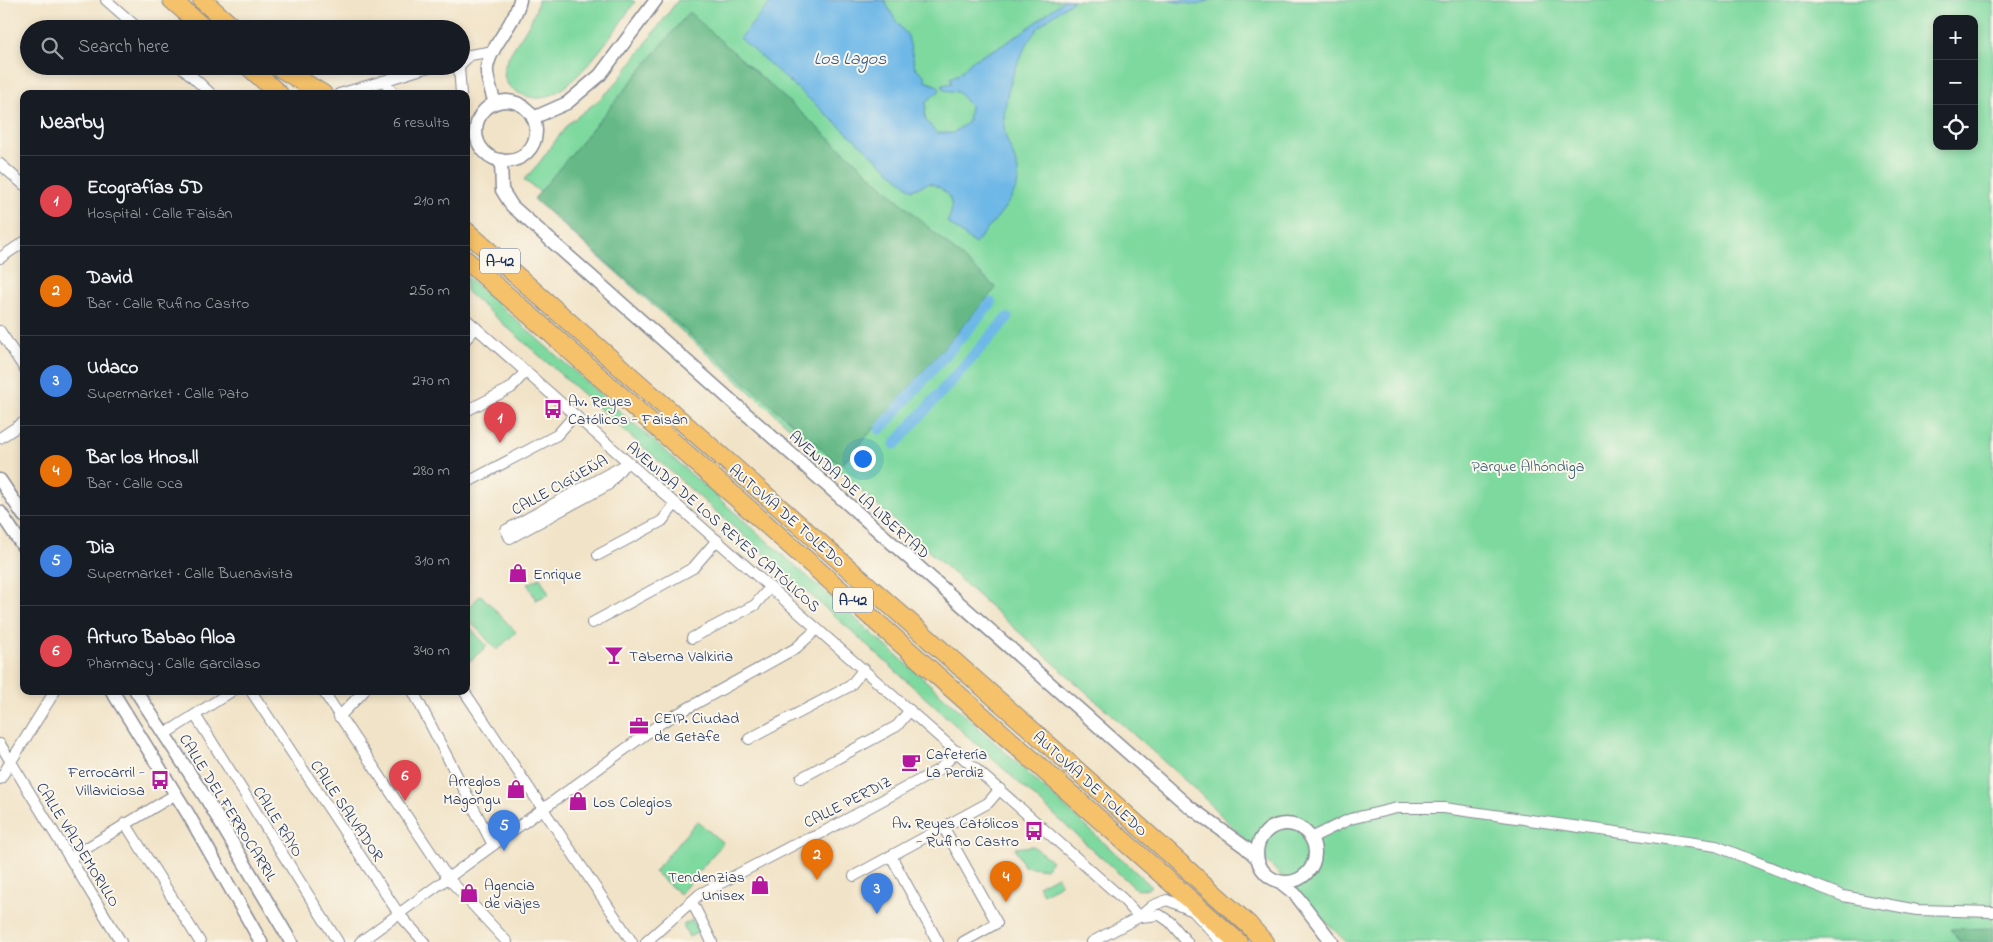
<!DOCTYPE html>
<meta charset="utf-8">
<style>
body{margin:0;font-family:"Indie Flower",sans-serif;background:#242831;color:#f1f3f6}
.controls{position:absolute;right:15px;top:15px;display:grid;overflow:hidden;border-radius:10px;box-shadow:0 2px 8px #0003}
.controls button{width:45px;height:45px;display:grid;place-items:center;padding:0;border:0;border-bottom:1px solid #363941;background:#171b24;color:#f1f3f6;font:25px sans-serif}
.you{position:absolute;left:862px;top:458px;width:18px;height:18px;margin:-12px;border:4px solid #fff;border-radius:50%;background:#1a73e8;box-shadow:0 0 0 8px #1a73e833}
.badge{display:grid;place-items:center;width:32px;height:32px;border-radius:50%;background:#d690ce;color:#fff;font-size:16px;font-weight:700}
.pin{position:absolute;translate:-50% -41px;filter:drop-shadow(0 1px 2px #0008)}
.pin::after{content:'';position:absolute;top:26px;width:18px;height:15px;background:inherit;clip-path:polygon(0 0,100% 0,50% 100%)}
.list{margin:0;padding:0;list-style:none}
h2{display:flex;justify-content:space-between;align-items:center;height:65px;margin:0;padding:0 20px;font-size:21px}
h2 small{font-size:16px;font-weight:400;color:#9ea1a6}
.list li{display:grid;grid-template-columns:32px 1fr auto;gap:15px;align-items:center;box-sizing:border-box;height:90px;padding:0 20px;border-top:1px solid #363941}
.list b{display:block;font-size:19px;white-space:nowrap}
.list p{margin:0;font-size:16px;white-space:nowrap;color:#9ea1a6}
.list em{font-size:16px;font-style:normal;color:#9ea1a6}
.icon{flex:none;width:28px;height:28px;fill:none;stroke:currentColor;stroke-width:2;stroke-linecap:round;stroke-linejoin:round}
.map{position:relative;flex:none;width:1993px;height:942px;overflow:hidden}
.search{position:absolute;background:#171b24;box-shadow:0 2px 8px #0003;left:20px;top:20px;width:450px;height:55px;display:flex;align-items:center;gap:12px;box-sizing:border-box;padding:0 18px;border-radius:28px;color:#9ea1a6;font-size:19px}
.panel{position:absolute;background:#171b24;box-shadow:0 2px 8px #0003;left:20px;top:90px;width:450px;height:605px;border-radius:10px}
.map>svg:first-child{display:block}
.green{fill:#7ed99f;stroke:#4c847e;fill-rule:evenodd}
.forest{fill:#66b986;stroke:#407472}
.water{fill:#6eb8e7;stroke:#4474a2}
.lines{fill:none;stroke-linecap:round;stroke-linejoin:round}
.canal{stroke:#6eb8e7;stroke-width:11}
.minor-casing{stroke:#868992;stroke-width:12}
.tertiary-casing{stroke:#868992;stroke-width:15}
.motorway-casing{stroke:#868992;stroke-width:20}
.minor{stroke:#fff;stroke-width:10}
.tertiary{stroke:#fff;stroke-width:12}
.motorway{stroke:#f5c16b;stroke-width:18}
.labels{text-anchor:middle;stroke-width:4;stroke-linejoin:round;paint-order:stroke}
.shield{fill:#fbf7ec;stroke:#5e6b89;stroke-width:1}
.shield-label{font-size:15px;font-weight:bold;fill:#1b2f5e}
.poi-label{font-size:16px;fill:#1b2f5e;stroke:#fbf7ec;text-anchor:start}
.park-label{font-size:16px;fill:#345a6e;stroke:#fbf7ec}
.street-label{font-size:16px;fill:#1b2f5e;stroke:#fbf7ec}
.water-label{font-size:18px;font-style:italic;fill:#345887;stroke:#fbf7ec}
</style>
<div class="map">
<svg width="1993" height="942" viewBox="0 0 1993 942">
<rect width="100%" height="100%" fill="#fbf7ec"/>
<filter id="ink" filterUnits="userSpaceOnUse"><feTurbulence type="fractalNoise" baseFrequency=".02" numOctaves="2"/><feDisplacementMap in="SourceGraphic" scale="10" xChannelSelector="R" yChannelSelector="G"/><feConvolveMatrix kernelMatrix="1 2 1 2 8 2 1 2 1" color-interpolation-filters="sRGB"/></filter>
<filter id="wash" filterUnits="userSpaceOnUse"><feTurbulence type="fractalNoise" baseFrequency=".0096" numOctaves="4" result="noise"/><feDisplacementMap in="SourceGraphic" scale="20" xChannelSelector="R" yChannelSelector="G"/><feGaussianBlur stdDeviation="1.12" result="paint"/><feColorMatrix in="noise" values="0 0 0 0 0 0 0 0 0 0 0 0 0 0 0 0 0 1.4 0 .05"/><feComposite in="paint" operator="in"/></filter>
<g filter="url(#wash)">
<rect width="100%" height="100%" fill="#f1e3c7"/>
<!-- green -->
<g class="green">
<path d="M 538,0 L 632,0 L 635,2 C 616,28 574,95 540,98 C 533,99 527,96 521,94 C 510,89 505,84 504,72 C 504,53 535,26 538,0 Z"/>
<path d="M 678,0 L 1993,0 L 1993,942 L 1346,942 L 1198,792 L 534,199 L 540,192 L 524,180 L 539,163 L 568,124 L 600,99 L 615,85 ZM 1937,19 L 1974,19 L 1974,146 L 1937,146 Z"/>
<path d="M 466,276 L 968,718 L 1151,886 L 1148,889 L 1137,890 L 856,635 L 466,291 Z"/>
<path d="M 540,578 L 549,594 L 536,600 L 528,584 Z"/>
<path d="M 481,595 L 516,632 L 497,650 L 466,617 L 466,609 Z"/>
<path d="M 466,623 L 487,646 L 470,661 L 466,656 Z"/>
<path d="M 697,821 L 723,843 L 680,894 L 654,872 Z"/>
<path d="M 1033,846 L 1052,861 L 1046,869 L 1024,866 L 1015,848 Z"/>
<path d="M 1057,876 L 1061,884 L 1043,894 L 1038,886 Z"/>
<path d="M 692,920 L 699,932 L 689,937 L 683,925 Z"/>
</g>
<!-- forest -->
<g class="forest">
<path d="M 689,12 L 996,288 L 841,466 L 534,199 Z"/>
<path d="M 1993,928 L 1993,942 L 1960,942 L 1951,929 Z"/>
</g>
<!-- water -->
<g class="water">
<path d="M 773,0 L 884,0 L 897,23 L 908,36 L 915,67 L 925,76 L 925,81 L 938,86 L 940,90 L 926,102 L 925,119 L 936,133 L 953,133 L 968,122 L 970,106 L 958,92 L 944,90 L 942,85 L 952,83 L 950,78 L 959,74 L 971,61 L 1003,45 L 1034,24 L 1064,0 L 1074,0 C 1063,8 1051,16 1041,25 C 1019,47 999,105 1005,134 C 1009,149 1021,167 1018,182 C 1013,203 988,227 975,244 L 947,222 C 958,203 948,189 929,183 L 912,190 L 740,38 Z"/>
<path d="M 1165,0 L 1211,0 L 1197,5 Z"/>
</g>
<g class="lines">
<!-- canal -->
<g class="canal">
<path d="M 880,429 L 991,303"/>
<path d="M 895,444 L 1007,318"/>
</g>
</g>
</g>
<g filter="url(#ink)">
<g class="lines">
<!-- minor casing -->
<g class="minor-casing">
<g id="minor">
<path d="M 106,0 L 139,29"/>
<path d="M 461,64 L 470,55 L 494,51"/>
<path d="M 181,66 L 211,94"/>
<path d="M 459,66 L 461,94"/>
<path d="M 383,81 L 432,66"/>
<path d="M 339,94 L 383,81 L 395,94"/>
<path d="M 0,164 L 24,185"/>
<path d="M 0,258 L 24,242"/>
<path d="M 466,319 L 1123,899 L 1139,917"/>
<path d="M 0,331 L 24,368"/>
<path d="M 466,339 L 476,328"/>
<path d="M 466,411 L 511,388 L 526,371"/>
<path d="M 0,438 L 24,422"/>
<path d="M 624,465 L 608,485 L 510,538 L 506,530 C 547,508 588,484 629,463"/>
<path d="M 466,483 L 557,435 L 575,415"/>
<path d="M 598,555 L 662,521 L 676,503"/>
<path d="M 592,623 L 693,568 L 717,540"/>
<path d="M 692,638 L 755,605 L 770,587"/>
<path d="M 251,691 L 399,914 L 424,942"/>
<path d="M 323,691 L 448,878 L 507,942"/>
<path d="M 413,691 L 493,845"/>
<path d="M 464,691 L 632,942"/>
<path d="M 195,715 L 338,942"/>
<path d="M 339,717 L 364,691"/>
<path d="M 165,734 L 232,691"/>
<path d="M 749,739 L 850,686 L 864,669"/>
<path d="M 0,744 L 121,942"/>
<path d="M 801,778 L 897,726 L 910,710"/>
<path d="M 0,779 L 55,691"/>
<path d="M 125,823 L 200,942"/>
<path d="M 944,828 L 997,923 L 963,942"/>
<path d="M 1311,838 L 1350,819 L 1397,808 L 1444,808 L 1716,846 L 1843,896 L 1917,910 L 1993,912"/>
<path d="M 891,856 L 938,942"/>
<path d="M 70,858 L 176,794"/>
<path d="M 854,876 L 988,803 L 1000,789"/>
<path d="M 692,902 L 712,942"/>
<path d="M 1140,917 L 1160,915 L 1170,922 L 1187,942"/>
<path d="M 360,942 L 661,723 L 796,648 L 817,629"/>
<path d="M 646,942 L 700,894 L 799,842 L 816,836 L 940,769 L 957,751"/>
<path d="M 1092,942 L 1139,917 L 1152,906 L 1167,900 L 1193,911 L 1222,942"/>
</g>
</g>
<!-- tertiary casing -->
<g class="tertiary-casing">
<g id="tertiary">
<circle cx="506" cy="131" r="30"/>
<path d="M 495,103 C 492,93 486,79 487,68 C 490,46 515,24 520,0"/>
<path d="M 533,118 L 567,103 L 600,75 L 656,0"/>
<path d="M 501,160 L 502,190 L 512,206 L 1187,805 L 1245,847 L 1257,858"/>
<path d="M 0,480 L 24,516"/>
<path d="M 0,512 L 24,548"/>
<path d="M 112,691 L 188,814 L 261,942"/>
<path d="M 136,691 L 207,800 L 291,942"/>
<circle cx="1286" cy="853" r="29"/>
<path d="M 1280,882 L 1295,894 L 1332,942"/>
</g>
</g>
<!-- motorway casing -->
<g class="motorway-casing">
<g id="motorway">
<path d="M 172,0 L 205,29"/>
<path d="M 202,0 L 235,29"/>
<path d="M 248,66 L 279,94"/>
<path d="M 277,66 L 323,94"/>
<path d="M 466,231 L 1042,739 L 1249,925 L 1264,942"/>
<path d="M 466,260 L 540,324 L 1238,942"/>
</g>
</g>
<!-- minor -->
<use href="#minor" class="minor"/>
<!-- tertiary -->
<use href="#tertiary" class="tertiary"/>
<!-- motorway -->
<use href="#motorway" class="motorway"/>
</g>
</g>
<!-- icons -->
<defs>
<g id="bus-bare" transform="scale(1.5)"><path d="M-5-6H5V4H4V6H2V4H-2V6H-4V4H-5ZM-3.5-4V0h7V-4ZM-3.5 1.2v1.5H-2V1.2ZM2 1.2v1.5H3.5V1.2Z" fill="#b5179e" stroke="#fbf7ec" stroke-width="2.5" paint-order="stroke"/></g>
<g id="shop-bare" transform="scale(1.5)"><path d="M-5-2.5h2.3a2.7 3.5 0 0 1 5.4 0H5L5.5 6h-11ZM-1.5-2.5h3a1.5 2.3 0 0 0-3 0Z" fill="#b5179e" stroke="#fbf7ec" stroke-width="2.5" paint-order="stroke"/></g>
<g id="bar-bare" transform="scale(1.5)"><path d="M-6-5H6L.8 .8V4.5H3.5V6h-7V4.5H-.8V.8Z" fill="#b5179e" stroke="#fbf7ec" stroke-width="2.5" paint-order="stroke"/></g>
<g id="office-bare" transform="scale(1.5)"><path d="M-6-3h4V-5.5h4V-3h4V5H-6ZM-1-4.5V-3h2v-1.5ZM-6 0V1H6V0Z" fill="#b5179e" stroke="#fbf7ec" stroke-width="2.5" paint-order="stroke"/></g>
<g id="cafe-bare" transform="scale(1.5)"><path d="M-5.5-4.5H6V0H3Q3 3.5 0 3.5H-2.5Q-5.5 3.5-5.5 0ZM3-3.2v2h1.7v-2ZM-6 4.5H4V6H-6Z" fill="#b5179e" stroke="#fbf7ec" stroke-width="2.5" paint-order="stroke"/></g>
</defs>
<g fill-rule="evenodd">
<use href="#bus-bare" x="553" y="409"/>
<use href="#shop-bare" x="518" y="573"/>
<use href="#bar-bare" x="614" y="655"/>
<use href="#office-bare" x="639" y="726"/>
<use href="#cafe-bare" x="911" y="762"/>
<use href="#bus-bare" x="160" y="780"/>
<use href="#shop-bare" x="516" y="789"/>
<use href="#shop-bare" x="578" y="801"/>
<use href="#bus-bare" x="1034" y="831"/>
<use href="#shop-bare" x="760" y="885"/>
<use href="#shop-bare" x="469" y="893"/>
</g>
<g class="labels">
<!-- shield labels -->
<g class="shield">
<rect x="480" y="248.5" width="40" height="25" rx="4"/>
<rect x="833" y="587.5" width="40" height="25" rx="4"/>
</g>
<g class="shield-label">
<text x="500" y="266">A-42</text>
<text x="853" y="605">A-42</text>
</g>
<!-- poi labels -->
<g class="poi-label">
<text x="568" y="406">Av. Reyes<tspan x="568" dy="18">Católicos - Faisán</tspan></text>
<text x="533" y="579">Enrique</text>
<text x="629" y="661">Taberna Valkiria</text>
<text x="654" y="723">CEIP. Ciudad<tspan x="654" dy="18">de Getafe</tspan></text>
<text x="926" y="759">Cafetería<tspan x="926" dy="18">La Perdiz</tspan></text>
<text x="145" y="777" text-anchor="end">Ferrocarril -<tspan x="145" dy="18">Villaviciosa</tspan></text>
<text x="501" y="786" text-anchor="end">Arreglos<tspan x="501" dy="18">Magongu</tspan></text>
<text x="593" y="807">Los Colegios</text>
<text x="1019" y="828" text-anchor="end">Av. Reyes Católicos<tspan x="1019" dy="18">- Rufino Castro</tspan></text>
<text x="745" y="882" text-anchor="end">TendenZias<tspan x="745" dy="18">Unisex</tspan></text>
<text x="484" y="890">Agencia<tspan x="484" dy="18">de viajes</tspan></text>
</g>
<!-- park labels -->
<g class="park-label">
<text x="1528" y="471">Parque Alhóndiga</text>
</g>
<!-- street labels -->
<g class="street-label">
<text transform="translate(559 484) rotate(-29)" y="6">CALLE CIGÜEÑA</text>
<text transform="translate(860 494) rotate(42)" y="6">AVENIDA DE LA LIBERTAD</text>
<text transform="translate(788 515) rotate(41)" y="6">AUTOVÍA DE TOLEDO</text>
<text transform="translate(724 526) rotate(41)" y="6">AVENIDA DE LOS REYES CATÓLICOS</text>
<text transform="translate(1091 783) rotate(42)" y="6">AUTOVÍA DE TOLEDO</text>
<text transform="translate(847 801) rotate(-27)" y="6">CALLE PERDIZ</text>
<text transform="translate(229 807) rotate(58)" y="6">CALLE DEL FERROCARRIL</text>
<text transform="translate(348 810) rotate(56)" y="6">CALLE SALVADOR</text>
<text transform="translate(279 821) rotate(58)" y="6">CALLE RAYO</text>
<text transform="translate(79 844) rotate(58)" y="6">CALLE VALDEMORILLO</text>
</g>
<!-- water labels -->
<g class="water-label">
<text x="850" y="64">Los Lagos</text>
</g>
</g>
</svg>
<div class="controls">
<button>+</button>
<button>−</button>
<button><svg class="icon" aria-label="locate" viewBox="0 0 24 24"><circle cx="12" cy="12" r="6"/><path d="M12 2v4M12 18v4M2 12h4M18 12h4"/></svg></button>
</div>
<div class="you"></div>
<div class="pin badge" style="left:500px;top:443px;background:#e0444e">1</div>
<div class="pin badge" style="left:817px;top:880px;background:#e8710a">2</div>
<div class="pin badge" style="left:877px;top:914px;background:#3f7fe0">3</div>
<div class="pin badge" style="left:1006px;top:902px;background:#e8710a">4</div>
<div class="pin badge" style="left:504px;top:851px;background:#3f7fe0">5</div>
<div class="pin badge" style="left:405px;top:801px;background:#e0444e">6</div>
<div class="search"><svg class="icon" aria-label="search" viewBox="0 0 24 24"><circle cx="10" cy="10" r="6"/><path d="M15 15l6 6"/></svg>Search here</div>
<section class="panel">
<h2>Nearby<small>6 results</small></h2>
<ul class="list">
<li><span class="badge" style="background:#e0444e">1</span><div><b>Ecografías 5D</b><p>Hospital · Calle Faisán</p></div><em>210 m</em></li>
<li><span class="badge" style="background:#e8710a">2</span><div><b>David</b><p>Bar · Calle Rufino Castro</p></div><em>250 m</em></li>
<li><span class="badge" style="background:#3f7fe0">3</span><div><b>Udaco</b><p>Supermarket · Calle Pato</p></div><em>270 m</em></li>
<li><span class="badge" style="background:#e8710a">4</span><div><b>Bar los Hnos.ll</b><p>Bar · Calle Oca</p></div><em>280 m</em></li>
<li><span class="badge" style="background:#3f7fe0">5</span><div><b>Dia</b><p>Supermarket · Calle Buenavista</p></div><em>310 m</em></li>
<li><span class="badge" style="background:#e0444e">6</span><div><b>Arturo Babao Aloa</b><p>Pharmacy · Calle Garcilaso</p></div><em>340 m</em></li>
</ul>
</section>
</div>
